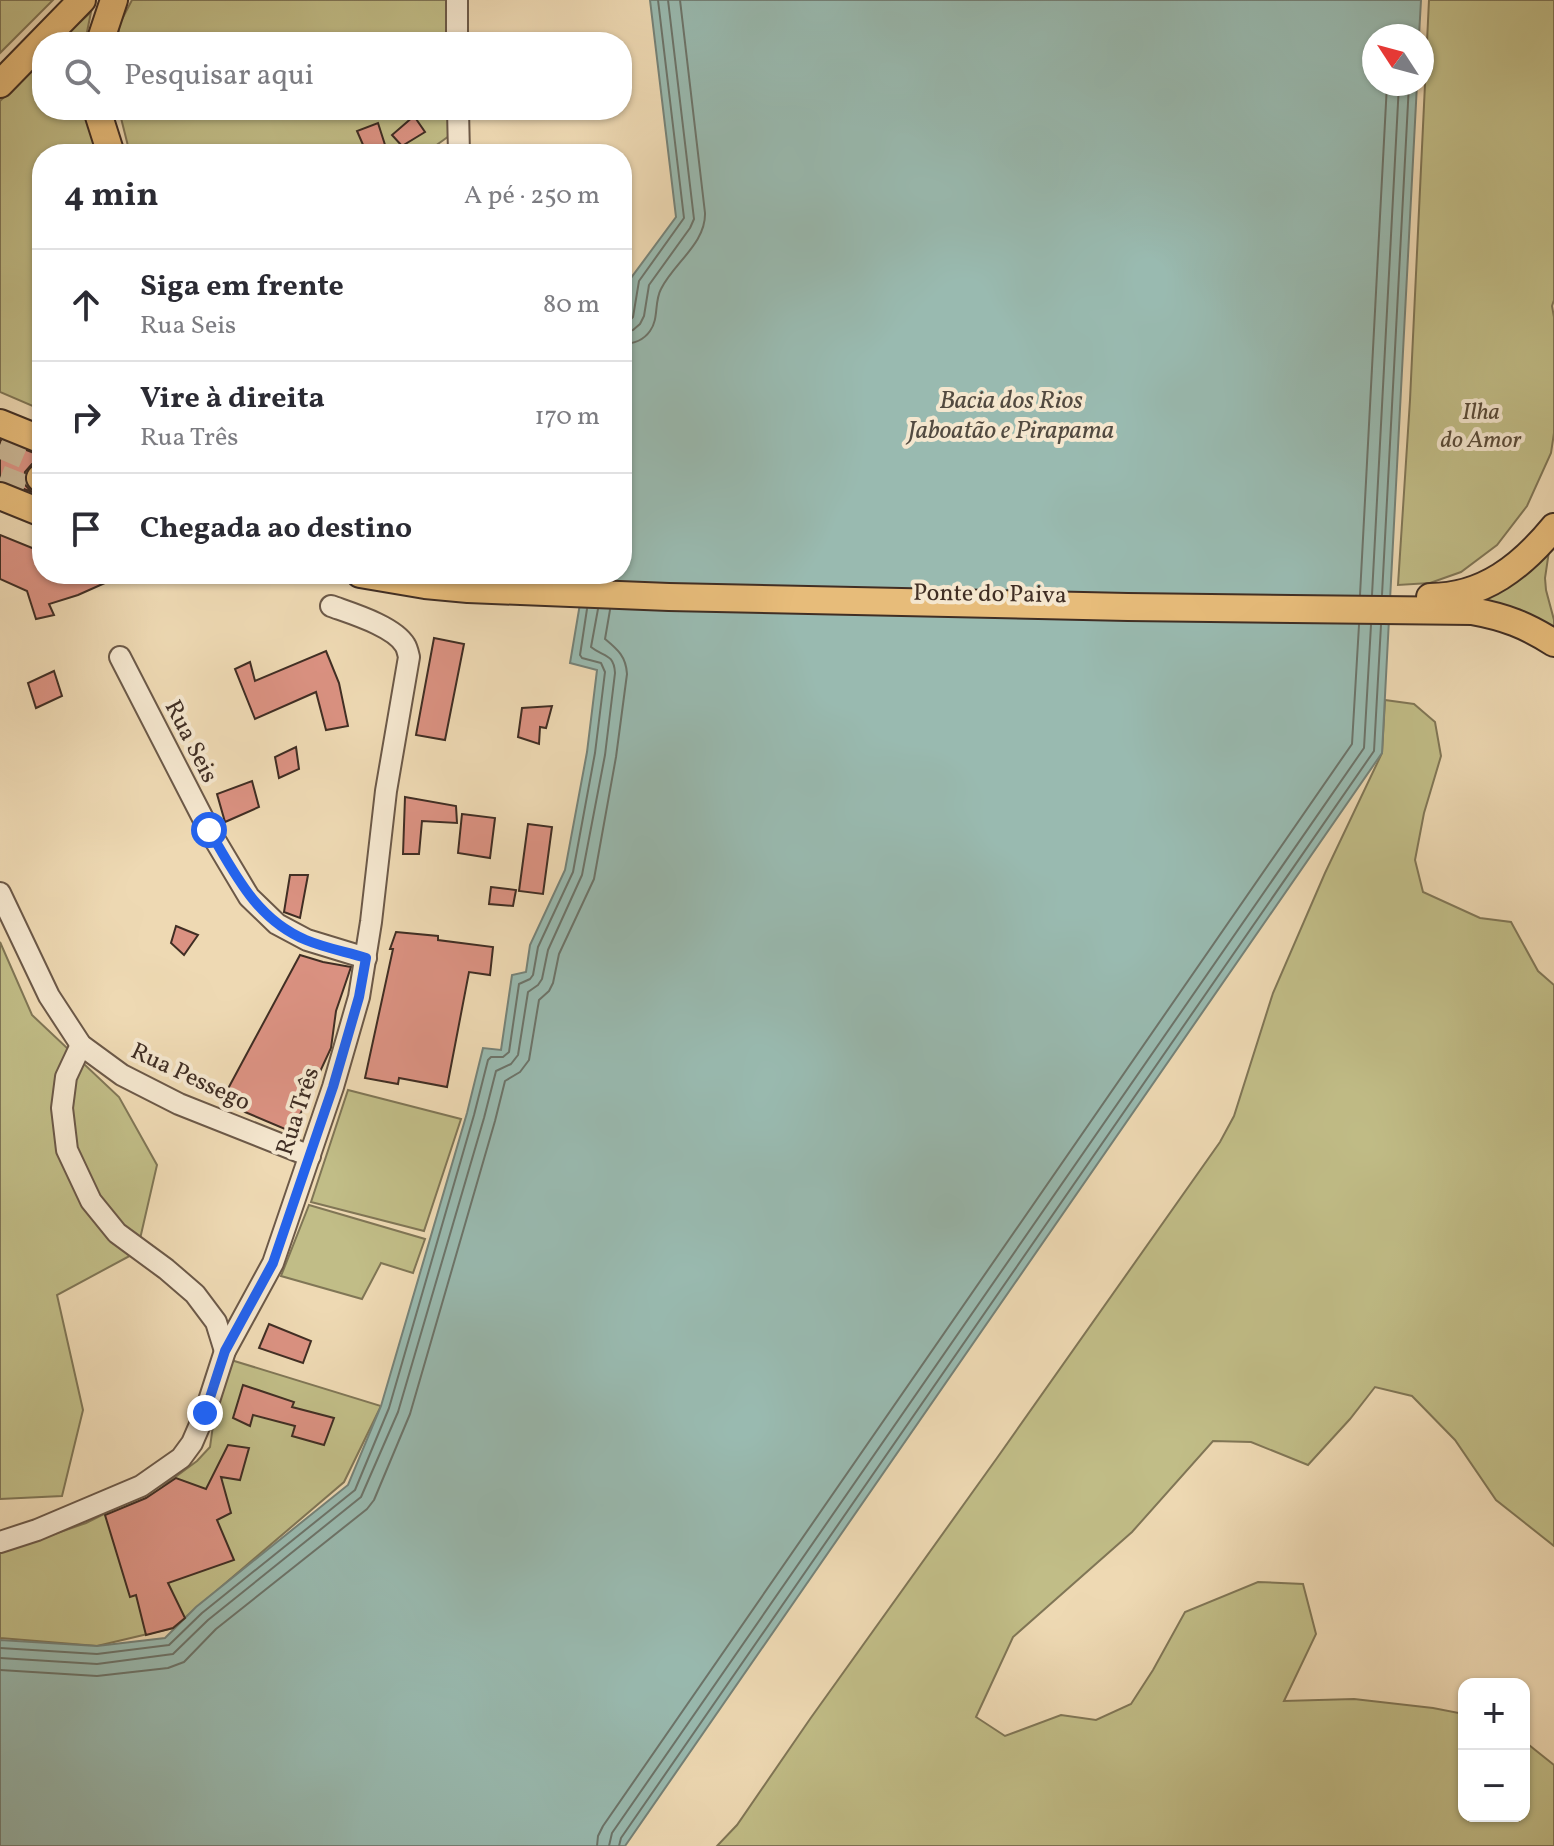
<!DOCTYPE html>
<html lang="pt">
<meta charset="utf-8">
<style>
body{margin:0;font-family:Vollkorn,serif;background:#f7f7f7;color:#2b2b33}
.controls{position:absolute;right:24px;bottom:24px;display:grid;overflow:hidden;border-radius:16px;box-shadow:0 2px 6px #0004}
.controls button{width:72px;height:72px;display:grid;place-items:center;padding:0;border:0;border-bottom:2px solid #e1e1e2;background:#fff;color:#2b2b33;font:40px sans-serif}
.compass{position:absolute;left:1362px;top:24px;width:72px;height:72px;border-radius:50%;background:#fff;box-shadow:0 2px 6px #0004;rotate:306deg}
.stop{position:absolute;width:24px;height:24px;margin:-18px;border:6px solid #2563eb;border-radius:50%;background:#fff}
.stop.end{background:#2563eb;border-color:#fff;box-shadow:0 2px 8px #0008}
.list{margin:0;padding:0;list-style:none}
h2{display:flex;justify-content:space-between;align-items:center;height:104px;margin:0;padding:0 32px;font-size:34px}
h2 small{font-size:26px;font-weight:400;color:#7c7c81}
.list li{display:grid;grid-template-columns:52px 1fr auto;gap:24px;align-items:center;box-sizing:border-box;height:112px;padding:0 32px;border-top:2px solid #e1e1e2}
.list b{display:block;font-size:30px;white-space:nowrap}
.list p{margin:0;font-size:26px;white-space:nowrap;color:#7c7c81}
.list em{font-size:26px;font-style:normal;color:#7c7c81}
.icon{flex:none;width:44px;height:44px;fill:none;stroke:currentColor;stroke-width:2;stroke-linecap:round;stroke-linejoin:round}
.map{position:relative;flex:none;width:1554px;height:1846px;overflow:hidden}
.search{position:absolute;background:#fff;box-shadow:0 2px 6px #0004;left:32px;top:32px;width:600px;height:88px;display:flex;align-items:center;gap:20px;box-sizing:border-box;padding:0 28px;border-radius:32px;color:#7c7c81;font-size:30px}
.panel{position:absolute;background:#fff;box-shadow:0 2px 6px #0004;left:32px;top:144px;width:600px;height:440px;border-radius:32px}
.map>svg:first-child{display:block}
.green{fill:#c1bd87;stroke:#807656;stroke-width:2}
.water{fill:#99bab0;stroke:#758278;stroke-width:2}
.lines{fill:none;stroke-linecap:round;stroke-linejoin:round}
.shore{stroke:#6c746a;stroke-width:2}
.building{fill:#db9282;stroke:#402e24;stroke-width:2}
.major-tunnel{stroke:#cbb796;stroke-width:26;stroke-dasharray:26 13;stroke-linecap:butt}
.minor-casing{stroke:#6c5948;stroke-width:24}
.major-casing{stroke:#402e24;stroke-width:30}
.minor{stroke:#f4e6ce;stroke-width:20}
.major{stroke:#e7bc7a;stroke-width:26}
.route{stroke:#2563eb;stroke-width:10}
.labels{text-anchor:middle;stroke-width:8;stroke-linejoin:round;paint-order:stroke}
.park-label{font-size:24px;font-style:italic;fill:#5a4b38;stroke:#f4e6ce}
.street-label{font-size:24px;fill:#402e24;stroke:#f4e6ce}
.water-label{font-size:26px;font-style:italic;fill:#524a40;stroke:#f4e6ce}
</style>
<div class="map">
<svg width="1554" height="1846" viewBox="0 0 1554 1846">
<rect width="100%" height="100%" fill="#eed9b3"/>
<filter id="stains"><feTurbulence type="fractalNoise" baseFrequency=".0025" numOctaves="4"/><feColorMatrix values="0 0 0 0 .2 0 0 0 0 .09 0 0 0 0 .02 0 0 0 .5 -.17"/></filter>
<radialGradient id="worn" r=".72"><stop offset=".6" stop-color="#630" stop-opacity="0"/><stop offset="1" stop-color="#630" stop-opacity=".3"/></radialGradient>
<!-- green -->
<g class="green">
<path d="M 0,0 L 53,0 L 0,53 Z"/>
<path d="M 132,0 L 448,0 L 448,42 L 118,42 L 119,25 Z"/>
<path d="M 1429,0 L 1554,0 L 1554,300 L 1552,306 L 1554,317 L 1554,433 L 1551,453 L 1527,506 L 1497,545 L 1461,572 L 1430,583 L 1398,585 L 1410,400 Z"/>
<path d="M 91,12 L 85,42 L 58,42 Z"/>
<path d="M 42,59 L 42,110 L 83,110 L 99,154 L 42,154 L 42,410 L 0,392 L 0,101 Z"/>
<path d="M 119,110 L 449,110 L 449,136 L 424,154 L 130,154 Z"/>
<path d="M 1552,531 L 1545,578 L 1546,590 L 1554,620 L 1554,647 L 1465,606 Z"/>
<path d="M 1385,700 L 1414,704 L 1435,722 L 1441,756 L 1424,813 L 1415,860 L 1423,892 L 1480,918 L 1511,922 L 1538,971 L 1554,985 L 1554,1546 L 1496,1500 L 1455,1440 L 1412,1396 L 1375,1387 L 1350,1419 L 1308,1465 L 1251,1442 L 1213,1441 L 1132,1532 L 1013,1637 L 976,1717 L 1005,1736 L 1061,1715 L 1096,1720 L 1131,1704 L 1153,1670 L 1185,1612 L 1258,1582 L 1303,1584 L 1316,1634 L 1284,1701 L 1354,1699 L 1433,1708 L 1464,1714 L 1464,1816 L 1524,1816 L 1524,1741 L 1554,1765 L 1554,1846 L 717,1846 L 737,1825 L 810,1719 L 997,1458 L 1220,1142 L 1234,1116 L 1273,993 L 1325,873 L 1382,753 Z"/>
<path d="M 0,942 L 32,1015 L 119,1097 L 157,1165 L 137,1252 L 57,1295 L 83,1410 L 62,1496 L 0,1499 Z"/>
<path d="M 348,1090 L 461,1119 L 424,1231 L 311,1202 Z"/>
<path d="M 309,1205 L 425,1239 L 413,1273 L 381,1263 L 362,1299 L 281,1276 Z"/>
<path d="M 231,1360 L 381,1406 L 344,1482 L 173,1628 L 97,1646 L 0,1638 L 0,1553 L 86,1523 L 170,1481 L 197,1461 L 210,1447 L 217,1397 Z"/>
</g>
<!-- water -->
<path class="water" d="M 650,0 L 1421,0 L 1419,36 L 1374,36 L 1374,84 L 1417,84 L 1382,753 L 625,1846 L 0,1846 L 0,1640 L 97,1646 L 165,1638 L 196,1607 L 348,1485 L 381,1406 L 467,1113 L 483,1048 L 501,1050 L 512,975 L 526,972 L 530,945 L 565,870 L 587,752 L 597,670 L 570,663 L 585,574 L 622,574 L 622,339 L 631,278 L 676,217 Z"/>
<g class="lines">
<!-- shore -->
<g class="shore">
<path d="M 622,322 L 629,321 L 633,317 L 639,281 L 684,218 L 658,0"/>
<path d="M 622,332 L 633,330 L 640,324 L 644,316 L 649,285 L 690,228 L 694,219 L 668,0"/>
<path d="M 622,344 C 633,344 643,341 650,331 C 659,319 654,302 661,289 C 674,263 706,243 705,213 L 680,0"/>
<path d="M 1360,595 L 1387,84"/>
<path d="M 1372,595 L 1399,84"/>
<path d="M 1382,595 L 1409,84"/>
<path d="M 0,1648 L 97,1654 L 169,1645 L 202,1613 L 355,1490 L 389,1408 L 474,1115 L 488,1060 L 491,1057 L 503,1057 L 509,1052 L 519,984 L 530,979 L 533,975 L 538,947 L 573,872 L 595,753 L 605,672 L 601,663 L 582,658 L 580,655 L 587,609"/>
<path d="M 0,1658 L 97,1664 L 173,1654 L 208,1620 L 361,1497 L 398,1412 L 484,1118 L 496,1071 L 511,1064 L 518,1055 L 528,992 L 538,985 L 542,979 L 548,950 L 582,875 L 605,755 L 615,673 C 614,653 603,657 591,647 L 598,609"/>
<path d="M 0,1670 L 97,1676 L 168,1668 L 184,1662 L 216,1629 L 367,1509 L 374,1500 L 410,1414 L 495,1121 L 505,1081 L 520,1072 L 529,1060 L 539,1000 L 549,991 L 553,983 L 559,954 L 594,879 L 616,757 L 627,674 C 626,656 617,649 605,639 L 610,610"/>
<path d="M 597,1846 L 598,1836 L 603,1826 L 1352,744 L 1359,625"/>
<path d="M 609,1846 L 612,1833 L 1364,748 L 1371,625"/>
<path d="M 619,1846 L 621,1838 L 1374,751 L 1381,625"/>
</g>
</g>
<!-- building -->
<g class="building">
<path d="M 414,116 L 425,132 L 402,146 L 392,135 Z"/>
<path d="M 378,123 L 386,148 L 373,154 L 367,154 L 357,131 Z"/>
<path d="M 0,440 L 42,456 L 42,463 L 32,464 L 25,472 L 24,480 L 26,486 L 32,492 L 0,480 Z"/>
<path d="M 0,535 L 42,552 L 42,574 L 125,574 L 78,595 L 49,604 L 54,615 L 36,619 L 27,591 L 0,579 Z"/>
<path d="M 434,638 L 464,644 L 445,740 L 416,735 Z"/>
<path d="M 326,651 L 339,683 L 348,726 L 326,730 L 316,692 L 255,719 L 235,669 L 250,662 L 255,681 Z"/>
<path d="M 54,671 L 62,696 L 36,708 L 28,683 Z"/>
<path d="M 552,706 L 546,728 L 540,727 L 539,744 L 518,737 L 522,708 Z"/>
<path d="M 296,747 L 299,769 L 279,778 L 275,757 Z"/>
<path d="M 252,781 L 259,807 L 225,822 L 217,794 Z"/>
<path d="M 405,797 L 456,806 L 457,823 L 422,821 L 419,854 L 403,854 Z"/>
<path d="M 462,814 L 495,818 L 490,858 L 458,853 Z"/>
<path d="M 528,824 L 552,827 L 543,894 L 519,891 Z"/>
<path d="M 290,875 L 308,875 L 300,918 L 284,912 Z"/>
<path d="M 491,887 L 516,890 L 513,906 L 489,904 Z"/>
<path d="M 176,926 L 198,935 L 184,955 L 171,943 Z"/>
<path d="M 396,932 L 438,936 L 438,940 L 493,947 L 490,975 L 469,972 L 447,1087 L 399,1078 L 398,1084 L 365,1078 L 393,949 L 390,949 Z"/>
<path d="M 300,955 L 323,962 L 351,967 L 336,1011 L 331,1048 L 292,1132 L 245,1112 L 223,1098 Z"/>
<path d="M 269,1324 L 311,1341 L 303,1363 L 259,1348 Z"/>
<path d="M 243,1385 L 294,1402 L 292,1407 L 334,1418 L 324,1445 L 292,1436 L 295,1426 L 253,1415 L 250,1426 L 233,1418 Z"/>
<path d="M 228,1445 L 249,1448 L 240,1480 L 221,1477 L 231,1513 L 217,1520 L 234,1560 L 168,1583 L 185,1618 L 173,1628 L 146,1635 L 136,1595 L 130,1597 L 105,1515 L 146,1498 L 176,1478 L 206,1489 Z"/>
</g>
<g class="lines">
<!-- major-tunnel -->
<g class="major-tunnel">
<path d="M 0,445 L 42,463"/>
<path d="M 0,478 L 35,492"/>
</g>
<!-- minor casing -->
<g class="minor-casing">
<g id="minor">
<path d="M 457,0 L 457,42"/>
<path d="M 458,110 L 459,154"/>
<path d="M 120,657 L 209,830 L 249,897 L 277,924 L 307,940 L 366,958"/>
<path d="M 0,893 L 49,996 L 81,1045 L 122,1075 L 179,1104 L 310,1156"/>
<path d="M 81,1045 L 66,1077 L 62,1108 L 67,1150 L 91,1201 L 117,1233 L 166,1269 L 195,1294 L 216,1322 L 225,1351"/>
<path d="M 0,1542 L 37,1530 L 141,1486 L 181,1458 L 192,1443 L 205,1413 L 225,1351 L 273,1263 L 333,1087 L 359,997 L 371,922 L 386,791 L 409,657 C 408,653 407,648 405,645 C 394,626 350,613 331,606"/>
</g>
</g>
<!-- major casing -->
<g class="major-casing">
<g id="major">
<path d="M 100,42 L 114,0"/>
<path d="M 0,84 L 82,0"/>
<path d="M 97,110 L 111,154"/>
<path d="M 0,423 L 42,440"/>
<path d="M 40,478 L 42,479"/>
<path d="M 0,496 L 42,513"/>
<path d="M 360,574 L 425,585 L 468,589 L 669,597 L 1128,607 L 1472,611 C 1505,617 1526,625 1554,643"/>
<path d="M 1430,597 C 1484,597 1522,566 1554,527"/>
</g>
</g>
<!-- minor -->
<use href="#minor" class="minor"/>
<!-- major -->
<use href="#major" class="major"/>
</g>
<g class="lines">
<!-- route -->
<path class="route" d="M 205,1413 L 225,1351 L 273,1263 L 333,1087 L 359,997 L 366,958 C 347,952 325,948 306,940 C 256,919 235,874 209,830"/>
</g>
<g class="labels">
<!-- park labels -->
<g class="park-label">
<text x="1481" y="419">Ilha<tspan x="1481" dy="28">do Amor</tspan></text>
</g>
<!-- street labels -->
<g class="street-label">
<text transform="translate(990 593) rotate(1)" y="8">Ponte do Paiva</text>
<text transform="translate(192 741) rotate(63)" y="8">Rua Seis</text>
<text transform="translate(191 1076) rotate(25)" y="8">Rua Pessego</text>
<text transform="translate(297 1111) rotate(-72)" y="8">Rua Três</text>
</g>
<!-- water labels -->
<g class="water-label">
<text x="1011" y="408">Bacia dos Rios<tspan x="1011" dy="30">Jaboatão e Pirapama</tspan></text>
</g>
</g>
<rect width="100%" height="100%" filter="url(#stains)"/>
<rect width="100%" height="100%" fill="url(#worn)"/>
</svg>
<div class="controls">
<button>+</button>
<button>−</button>
</div>
<svg class="compass" viewBox="-18 -18 36 36"><path d="M0-13l5 13h-10z" fill="#e53935"/><path d="M0 13l5-13h-10z" fill="#7c7c81"/></svg>
<div class="stop" style="left:209px;top:830px"></div>
<div class="stop end" style="left:205px;top:1413px"></div>
<div class="search"><svg class="icon" aria-label="search" viewBox="0 0 24 24"><circle cx="10" cy="10" r="6"/><path d="M15 15l6 6"/></svg>Pesquisar aqui</div>
<section class="panel">
<h2>4 min<small>A pé · 250 m</small></h2>
<ul class="list">
<li><svg class="icon" aria-label="ahead" viewBox="0 0 24 24"><path d="M12 20V5M6 11l6-6 6 6"/></svg><div><b>Siga em frente</b><p>Rua Seis</p></div><em>80 m</em></li>
<li><svg class="icon" aria-label="right" viewBox="0 0 24 24"><path d="M7 20v-9h11M14 6l5 5-5 5"/></svg><div><b>Vire à direita</b><p>Rua Três</p></div><em>170 m</em></li>
<li><svg class="icon" aria-label="arrive" viewBox="0 0 24 24"><path d="M6 21V4h12l-3 4 3 4H6"/></svg><div><b>Chegada ao destino</b></div></li>
</ul>
</section>
</div>
